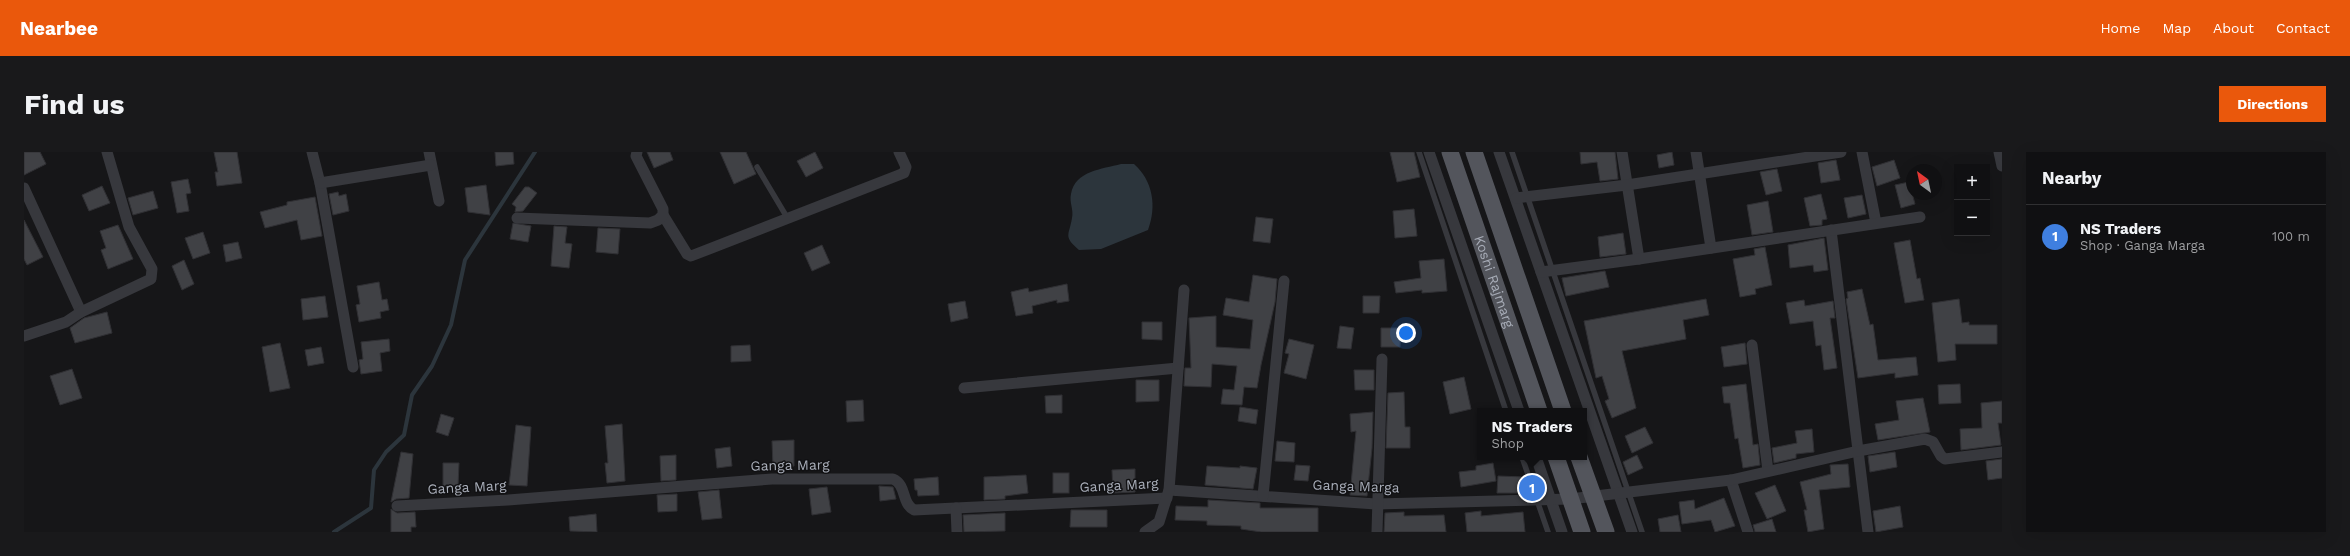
<!DOCTYPE html>
<meta charset="utf-8">
<style>
body{margin:0;font-family:"Work Sans",sans-serif;background:#19191b;color:#f1f3f6}
.controls{position:absolute;right:12px;top:12px;display:grid;overflow:hidden;border-radius:0px;box-shadow:0 4px 16px #0002}
.controls button{width:36px;height:36px;display:grid;place-items:center;padding:0;border:0;border-bottom:1px solid #303032;background:#101012;color:#f1f3f6;font:20px sans-serif}
.compass{position:absolute;left:1882px;top:12px;width:36px;height:36px;border-radius:50%;background:#101012;box-shadow:0 4px 16px #0002;rotate:327deg}
.you{position:absolute;left:1382px;top:181px;width:14px;height:14px;margin:-10px;border:3px solid #fff;border-radius:50%;background:#1a73e8;box-shadow:0 0 0 6px #1a73e833}
.badge{display:grid;place-items:center;width:26px;height:26px;border-radius:50%;background:#ea580c;color:#fff;font-size:13px;font-weight:700}
.pin{position:absolute;translate:-50% -50%;border:2px solid #fff;box-shadow:0 1px 4px #0006}
.popup{position:absolute;left:1453px;top:256px;width:110px;height:52px;box-sizing:border-box;display:grid;place-content:center;border-radius:0px;background:#101012;filter:drop-shadow(0 1px 3px #0005);font-size:13px;white-space:nowrap;color:#9c9d9f}
.popup b{font-size:15px;color:#f1f3f6}
.popup::after{content:'';position:absolute;left:50%;top:100%;margin-left:-8px;border:8px solid transparent;border-top-color:#101012}
.list{margin:0;padding:0;list-style:none}
h2{display:flex;justify-content:space-between;align-items:center;height:52px;margin:0;padding:0 16px;font-size:17px}
h2 small{font-size:13px;font-weight:400;color:#9c9d9f}
.list li{display:grid;grid-template-columns:26px 1fr auto;gap:12px;align-items:center;box-sizing:border-box;height:64px;padding:0 16px;border-top:1px solid #303032}
.list b{display:block;font-size:15px;white-space:nowrap}
.list p{margin:0;font-size:13px;white-space:nowrap;color:#9c9d9f}
.list em{font-size:13px;font-style:normal;color:#9c9d9f}
.map{position:relative;flex:none;width:1978px;height:380px;overflow:hidden;border-radius:0px}
header{display:flex;align-items:center;gap:24px;box-sizing:border-box;height:56px;padding:0 20px;background:#ea580c;color:#fff}
header strong{font-size:19px}
nav{display:flex;gap:22px;margin-inline-start:auto;font-size:14px}
.intro{display:flex;align-items:center;justify-content:space-between;box-sizing:border-box;height:96px;padding:0 24px}
h1{margin:0;font-size:28px}
.button{padding:10px 18px;border-radius:0px;background:#ea580c;color:#fff;font-size:14px;font-weight:700}
main{display:flex;gap:24px;padding:0 24px}
aside{flex:1;background:#101012;border-radius:0px;box-shadow:0 4px 16px #0002}
.map>svg:first-child{display:block}
.water{fill:#2c353c}
.lines{fill:none;stroke-linecap:round;stroke-linejoin:round}
.stream{stroke:#2c353c;stroke-width:4}
.building{fill:#404145;stroke:#303034}
.lane{stroke:#37383d;stroke-width:5.5}
.street{stroke:#37383d;stroke-width:11}
.primary{stroke:#53555c;stroke-width:17}
.labels{text-anchor:middle;stroke-width:3;stroke-linejoin:round;paint-order:stroke}
.street-label{font-size:14px;fill:#a8adb8;stroke:#111113}
</style>
<header>
<strong>Nearbee</strong>
<nav><a>Home</a><a>Map</a><a>About</a><a>Contact</a></nav>
</header>
<div class="intro"><h1>Find us</h1><a class="button">Directions</a></div>
<main>
<div class="map">
<svg width="1978" height="380" viewBox="0 0 1978 380">
<rect width="100%" height="100%" fill="#161618"/>
<!-- water -->
<path class="water" d="M 1097,12 L 1110,12 C 1129,29 1133,54 1124,78 L 1077,97 L 1055,98 C 1039,84 1045,84 1048,66 C 1050,58 1045,50 1047,42 C 1051,19 1078,17 1097,12 Z"/>
<g class="lines">
<!-- stream -->
<path class="stream" d="M 310,380 L 347,356 L 350,318 L 362,300 L 380,283 L 388,243 L 408,214 L 427,173 L 441,108 L 511,0"/>
</g>
<!-- building -->
<g class="building">
<path d="M 0,0 L 16,0 L 22,12 L 0,23 Z"/>
<path d="M 190,0 L 213,0 L 218,31 L 193,34 L 191,20 L 194,20 Z"/>
<path d="M 471,0 L 489,0 L 490,12 L 472,14 Z"/>
<path d="M 623,0 L 646,0 L 649,8 L 630,16 Z"/>
<path d="M 696,0 L 722,0 L 732,22 L 710,32 Z"/>
<path d="M 791,0 L 799,16 L 782,25 L 773,9 Z"/>
<path d="M 1366,0 L 1390,0 L 1396,25 L 1373,30 Z"/>
<path d="M 1556,0 L 1591,0 L 1594,27 L 1576,29 L 1573,10 L 1557,12 Z"/>
<path d="M 1648,0 L 1650,13 L 1635,16 L 1633,3 Z"/>
<path d="M 1812,8 L 1816,28 L 1797,31 L 1794,11 Z"/>
<path d="M 1870,8 L 1876,26 L 1853,34 L 1848,15 Z"/>
<path d="M 1753,17 L 1758,39 L 1742,43 L 1736,20 Z"/>
<path d="M 164,27 L 167,41 L 162,42 L 165,59 L 153,61 L 147,30 Z"/>
<path d="M 1885,30 L 1891,52 L 1877,56 L 1871,33 Z"/>
<path d="M 462,33 L 466,63 L 444,60 L 441,36 Z"/>
<path d="M 78,34 L 86,51 L 65,59 L 58,43 Z"/>
<path d="M 501,35 L 505,35 L 513,41 L 499,59 L 491,60 L 492,55 L 488,52 Z"/>
<path d="M 129,39 L 134,56 L 109,63 L 104,46 Z"/>
<path d="M 314,40 L 315,44 L 322,42 L 325,59 L 309,63 L 305,42 Z"/>
<path d="M 1797,42 L 1803,67 L 1798,68 L 1798,73 L 1786,74 L 1780,46 Z"/>
<path d="M 1838,43 L 1842,62 L 1824,66 L 1820,46 Z"/>
<path d="M 291,45 L 298,84 L 277,88 L 273,68 L 241,76 L 236,60 L 263,53 L 263,50 Z"/>
<path d="M 1744,49 L 1749,80 L 1728,83 L 1723,53 Z"/>
<path d="M 1390,57 L 1393,84 L 1371,86 L 1369,59 Z"/>
<path d="M 1232,65 L 1249,67 L 1246,91 L 1229,89 Z"/>
<path d="M 0,68 L 19,105 L 3,113 L 0,107 Z"/>
<path d="M 489,71 L 507,74 L 504,90 L 486,87 Z"/>
<path d="M 94,73 L 109,107 L 84,117 L 77,98 L 82,96 L 76,79 Z"/>
<path d="M 530,74 L 543,75 L 541,91 L 548,92 L 545,116 L 527,114 Z"/>
<path d="M 574,76 L 596,77 L 594,102 L 572,100 Z"/>
<path d="M 179,80 L 186,101 L 169,107 L 161,86 Z"/>
<path d="M 1599,81 L 1602,102 L 1576,105 L 1574,85 Z"/>
<path d="M 1800,86 L 1804,118 L 1790,120 L 1789,113 L 1766,116 L 1764,93 Z"/>
<path d="M 1886,88 L 1893,127 L 1896,126 L 1900,148 L 1881,151 L 1870,91 Z"/>
<path d="M 214,90 L 218,106 L 202,110 L 199,93 Z"/>
<path d="M 798,93 L 806,111 L 788,119 L 780,101 Z"/>
<path d="M 1741,95 L 1748,133 L 1731,137 L 1732,142 L 1716,145 L 1709,107 L 1731,103 L 1730,97 Z"/>
<path d="M 1420,107 L 1423,139 L 1398,141 L 1398,138 L 1372,141 L 1370,130 L 1397,126 L 1395,109 Z"/>
<path d="M 160,108 L 170,132 L 158,138 L 148,114 Z"/>
<path d="M 1581,119 L 1585,135 L 1542,144 L 1538,126 Z"/>
<path d="M 1229,123 L 1253,127 L 1251,150 L 1237,213 L 1233,236 L 1220,235 L 1218,253 L 1197,252 L 1199,237 L 1210,238 L 1213,214 L 1188,212 L 1187,235 L 1160,234 L 1161,216 L 1167,216 L 1165,166 L 1192,164 L 1192,195 L 1226,197 L 1229,168 L 1199,163 L 1202,146 L 1225,150 Z"/>
<path d="M 355,130 L 358,148 L 363,147 L 365,158 L 356,160 L 357,166 L 335,170 L 332,153 L 336,152 L 333,134 Z"/>
<path d="M 1043,132 L 1045,149 L 1033,151 L 1033,148 L 1008,154 L 1009,161 L 992,164 L 987,140 L 1004,136 L 1005,140 Z"/>
<path d="M 1838,137 L 1846,173 L 1849,172 L 1854,208 L 1892,205 L 1894,223 L 1871,226 L 1871,221 L 1834,226 L 1822,147 L 1824,146 L 1823,140 Z"/>
<path d="M 301,144 L 304,165 L 279,168 L 277,147 Z"/>
<path d="M 1339,144 L 1356,144 L 1355,161 L 1339,161 Z"/>
<path d="M 1682,147 L 1685,163 L 1659,168 L 1662,187 L 1598,199 L 1612,256 L 1588,266 L 1581,249 L 1585,247 L 1578,224 L 1572,226 L 1560,169 Z"/>
<path d="M 1935,147 L 1938,171 L 1945,170 L 1945,173 L 1973,173 L 1973,192 L 1931,192 L 1932,208 L 1914,210 L 1908,151 Z"/>
<path d="M 1780,148 L 1781,154 L 1809,149 L 1811,166 L 1806,166 L 1813,216 L 1800,218 L 1797,193 L 1792,194 L 1789,169 L 1766,172 L 1762,151 Z"/>
<path d="M 941,149 L 944,166 L 927,170 L 924,152 Z"/>
<path d="M 83,160 L 88,181 L 51,191 L 46,176 L 60,166 Z"/>
<path d="M 1118,170 L 1138,170 L 1138,188 L 1118,187 Z"/>
<path d="M 1316,174 L 1330,176 L 1327,197 L 1313,196 Z"/>
<path d="M 1357,176 L 1377,176 L 1376,195 L 1357,195 Z"/>
<path d="M 365,187 L 366,199 L 356,201 L 358,219 L 337,222 L 335,208 L 339,207 L 337,190 Z"/>
<path d="M 1265,187 L 1290,193 L 1282,227 L 1260,221 L 1265,202 L 1261,201 Z"/>
<path d="M 256,191 L 266,236 L 246,240 L 238,195 Z"/>
<path d="M 1721,191 L 1723,212 L 1700,215 L 1697,195 Z"/>
<path d="M 726,193 L 727,209 L 707,210 L 707,194 Z"/>
<path d="M 297,195 L 300,211 L 284,214 L 281,198 Z"/>
<path d="M 48,217 L 58,246 L 36,253 L 26,224 Z"/>
<path d="M 1330,218 L 1350,218 L 1350,238 L 1331,238 Z"/>
<path d="M 1440,225 L 1447,257 L 1426,262 L 1419,230 Z"/>
<path d="M 1112,228 L 1135,228 L 1135,249 L 1112,250 Z"/>
<path d="M 1722,232 L 1729,293 L 1734,292 L 1736,313 L 1719,316 L 1714,286 L 1711,287 L 1706,251 L 1700,251 L 1698,235 Z"/>
<path d="M 1936,232 L 1937,251 L 1915,252 L 1914,233 Z"/>
<path d="M 1380,240 L 1381,275 L 1386,275 L 1386,296 L 1362,296 L 1364,241 Z"/>
<path d="M 1038,243 L 1038,261 L 1022,261 L 1021,244 Z"/>
<path d="M 1899,246 L 1906,280 L 1854,288 L 1851,272 L 1875,268 L 1872,249 Z"/>
<path d="M 839,248 L 840,269 L 823,270 L 822,249 Z"/>
<path d="M 1978,249 L 1978,271 L 1974,271 L 1977,293 L 1937,298 L 1936,277 L 1958,276 L 1957,251 Z"/>
<path d="M 1216,255 L 1234,258 L 1232,272 L 1214,269 Z"/>
<path d="M 1349,260 L 1348,296 L 1343,344 L 1326,343 L 1332,279 L 1327,280 L 1326,262 Z"/>
<path d="M 417,262 L 430,266 L 424,284 L 412,280 Z"/>
<path d="M 598,272 L 601,329 L 583,331 L 581,311 L 584,311 L 581,274 Z"/>
<path d="M 492,273 L 507,275 L 503,334 L 485,333 Z"/>
<path d="M 1621,275 L 1629,291 L 1608,301 L 1601,284 Z"/>
<path d="M 1788,277 L 1790,300 L 1772,302 L 1772,306 L 1750,311 L 1748,296 L 1773,291 L 1771,279 Z"/>
<path d="M 770,288 L 770,314 L 749,315 L 748,289 Z"/>
<path d="M 1253,289 L 1271,291 L 1270,310 L 1251,309 Z"/>
<path d="M 706,295 L 708,314 L 693,316 L 691,297 Z"/>
<path d="M 377,300 L 389,302 L 385,346 L 372,347 L 367,350 Z"/>
<path d="M 1871,300 L 1873,315 L 1846,320 L 1844,304 Z"/>
<path d="M 652,303 L 652,328 L 637,329 L 636,304 Z"/>
<path d="M 1613,303 L 1619,316 L 1604,323 L 1599,310 Z"/>
<path d="M 1978,307 L 1978,326 L 1964,328 L 1962,309 Z"/>
<path d="M 419,311 L 435,311 L 434,334 L 419,334 Z"/>
<path d="M 1469,311 L 1472,329 L 1437,335 L 1435,320 L 1452,318 L 1452,314 Z"/>
<path d="M 1824,312 L 1826,335 L 1795,338 L 1800,377 L 1784,380 L 1780,358 L 1783,358 L 1776,330 L 1807,322 L 1806,313 Z"/>
<path d="M 1272,313 L 1286,314 L 1284,329 L 1270,328 Z"/>
<path d="M 1183,314 L 1216,316 L 1216,314 L 1233,316 L 1229,337 L 1181,333 Z"/>
<path d="M 1111,317 L 1111,340 L 1089,341 L 1088,318 Z"/>
<rect x="1029" y="321" width="16" height="20"/>
<path d="M 1002,323 L 1004,341 L 981,344 L 981,347 L 960,348 L 960,325 Z"/>
<path d="M 1474,324 L 1501,325 L 1501,341 L 1473,341 Z"/>
<path d="M 914,325 L 915,343 L 894,344 L 893,338 L 891,338 L 890,327 Z"/>
<path d="M 1751,333 L 1762,359 L 1743,367 L 1731,341 Z"/>
<path d="M 855,334 L 869,335 L 872,347 L 856,349 Z"/>
<path d="M 803,335 L 807,360 L 788,363 L 785,337 Z"/>
<path d="M 695,338 L 698,366 L 678,368 L 674,340 Z"/>
<path d="M 653,342 L 653,359 L 634,360 L 633,343 Z"/>
<path d="M 1700,346 L 1711,374 L 1691,380 L 1687,368 L 1658,372 L 1655,350 L 1670,348 L 1671,357 Z"/>
<path d="M 1184,348 L 1236,351 L 1236,356 L 1294,356 L 1294,380 L 1237,380 L 1217,377 L 1217,374 L 1183,373 L 1183,369 L 1151,368 L 1152,354 L 1184,355 Z"/>
<path d="M 1876,354 L 1879,375 L 1852,380 L 1849,359 Z"/>
<path d="M 367,357 L 373,361 L 391,360 L 392,375 L 387,375 L 387,380 L 367,380 Z"/>
<path d="M 1047,358 L 1083,358 L 1083,375 L 1046,375 Z"/>
<path d="M 1457,359 L 1457,364 L 1499,360 L 1501,380 L 1443,380 L 1441,361 Z"/>
<path d="M 1380,360 L 1380,364 L 1420,363 L 1422,380 L 1360,380 L 1361,361 Z"/>
<path d="M 981,361 L 981,379 L 940,380 L 939,363 Z"/>
<path d="M 572,362 L 573,380 L 546,379 L 545,365 Z"/>
<path d="M 1654,363 L 1657,380 L 1636,380 L 1634,367 Z"/>
<path d="M 1748,367 L 1752,380 L 1731,380 L 1729,373 Z"/>
</g>
<g class="lines">
<!-- lane -->
<g class="lane">
<path d="M 1395,0 L 1482,259"/>
<path d="M 1488,0 L 1618,380"/>
<path d="M 733,15 L 764,67"/>
<path d="M 1498,305 L 1524,380"/>
</g>
<!-- street -->
<g class="street">
<path d="M 288,0 L 296,31 L 329,215"/>
<path d="M 405,0 L 415,49"/>
<path d="M 1405,0 L 1495,259"/>
<path d="M 1475,0 L 1608,380"/>
<path d="M 1598,0 L 1615,107"/>
<path d="M 1672,0 L 1687,96"/>
<path d="M 1838,0 L 1852,71"/>
<path d="M 1975,0 L 1978,14"/>
<path d="M 296,31 L 407,13"/>
<path d="M 0,36 L 57,160"/>
<path d="M 1492,46 L 1603,33 L 1817,0"/>
<path d="M 639,63 L 663,102 L 667,104 L 880,21 L 882,15 L 875,0"/>
<path d="M 493,66 L 626,71 L 634,68 L 639,63 L 639,57 L 612,4 L 613,0"/>
<path d="M 1807,78 L 1844,380"/>
<path d="M 1517,120 L 1615,107 L 1896,65"/>
<path d="M 0,184 L 42,170 L 57,160 L 127,127 L 128,117 L 105,75 L 83,0"/>
<path d="M 1728,193 L 1744,319"/>
<path d="M 940,236 L 1154,216"/>
<path d="M 1512,305 L 1538,380"/>
<path d="M 1707,328 L 1724,380"/>
<path d="M 1145,338 L 1352,352 L 1546,347 L 1707,328 L 1834,299 L 1901,287 L 1909,290 L 1917,304 L 1921,307 L 1978,300"/>
<path d="M 1239,344 L 1260,129"/>
<path d="M 373,354 L 484,348 L 748,327 L 869,327 C 883,333 877,351 890,358 L 1143,346"/>
<path d="M 932,356 L 933,380"/>
<path d="M 1121,380 L 1135,370 L 1145,338 L 1160,138"/>
<path d="M 1353,380 L 1358,207"/>
</g>
<!-- primary -->
<g class="primary">
<path id="s1" d="M 1426,0 L 1515,259"/>
<path d="M 1450,0 L 1539,259"/>
<path d="M 1532,305 L 1558,380"/>
<path d="M 1555,305 L 1582,380"/>
</g>
</g>
<g class="labels">
<!-- street labels -->
<g class="street-label">
<text dy="5" stroke="none"><textPath href="#s1" startOffset="137">Koshi Rajmarg</textPath></text>
<text transform="translate(766 313) rotate(-1)" y="5">Ganga Marg</text>
<text transform="translate(1095 333) rotate(-3)" y="5">Ganga Marg</text>
<text transform="translate(1332 334) rotate(2)" y="5">Ganga Marga</text>
<text transform="translate(443 335) rotate(-3)" y="5">Ganga Marg</text>
</g>
</g>
</svg>
<div class="controls">
<button>+</button>
<button>−</button>
</div>
<svg class="compass" viewBox="-18 -18 36 36"><path d="M0-13l5 13h-10z" fill="#e53935"/><path d="M0 13l5-13h-10z" fill="#9c9d9f"/></svg>
<div class="you"></div>
<div class="pin badge" style="left:1508px;top:336px;background:#3f7fe0">1</div>
<div class="popup"><b>NS Traders</b>Shop</div>
</div>
<aside>
<h2>Nearby<small></small></h2>
<ul class="list">
<li><span class="badge" style="background:#3f7fe0">1</span><div><b>NS Traders</b><p>Shop · Ganga Marga</p></div><em>100 m</em></li>
</ul>
</aside>
</main>
